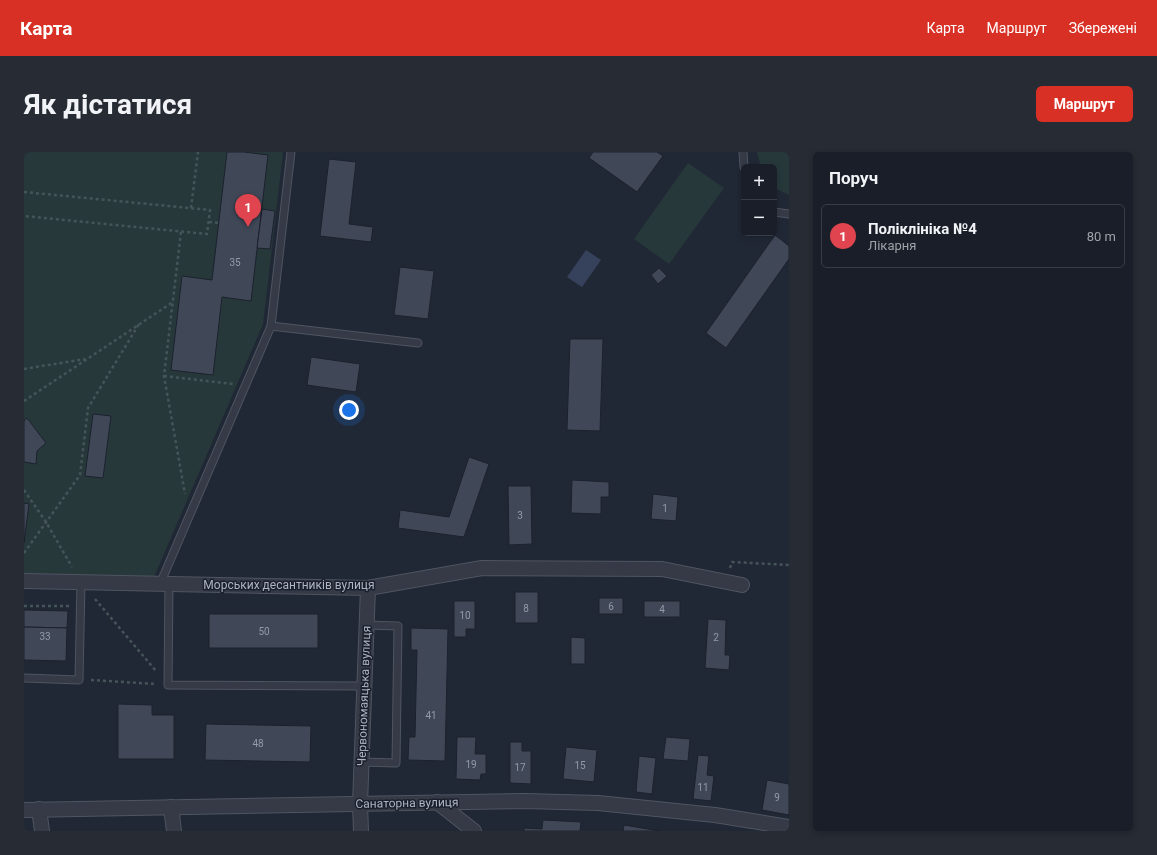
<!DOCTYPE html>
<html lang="uk">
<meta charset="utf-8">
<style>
body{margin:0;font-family:Roboto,sans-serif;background:#262b34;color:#f1f3f6}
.controls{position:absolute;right:12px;top:12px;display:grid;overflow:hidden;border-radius:6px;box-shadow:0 2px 6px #0003}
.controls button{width:36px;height:36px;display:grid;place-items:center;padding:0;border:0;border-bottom:1px solid #373c45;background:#191e28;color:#f1f3f6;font:20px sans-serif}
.you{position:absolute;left:325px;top:258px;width:14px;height:14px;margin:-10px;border:3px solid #fff;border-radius:50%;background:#1a73e8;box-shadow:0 0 0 6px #1a73e833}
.badge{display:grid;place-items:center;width:26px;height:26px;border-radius:50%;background:#d93025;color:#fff;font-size:13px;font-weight:700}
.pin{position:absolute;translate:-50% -33px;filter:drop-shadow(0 1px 2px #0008)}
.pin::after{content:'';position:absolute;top:21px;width:14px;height:12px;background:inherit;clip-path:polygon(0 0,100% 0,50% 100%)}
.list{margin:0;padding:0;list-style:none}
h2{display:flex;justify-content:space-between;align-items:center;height:52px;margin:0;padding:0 16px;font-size:17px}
h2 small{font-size:13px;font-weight:400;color:#9fa2a8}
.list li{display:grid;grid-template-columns:26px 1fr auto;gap:12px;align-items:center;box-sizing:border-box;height:64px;margin:0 8px 8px;padding:0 8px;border:1px solid #373c45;border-radius:6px}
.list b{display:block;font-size:15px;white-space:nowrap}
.list p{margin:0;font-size:13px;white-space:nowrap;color:#9fa2a8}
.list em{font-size:13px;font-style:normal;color:#9fa2a8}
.map{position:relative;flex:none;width:765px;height:679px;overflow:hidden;border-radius:6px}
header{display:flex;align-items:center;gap:24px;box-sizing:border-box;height:56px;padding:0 20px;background:#d93025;color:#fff}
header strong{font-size:19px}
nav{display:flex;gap:22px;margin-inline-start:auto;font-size:14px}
.intro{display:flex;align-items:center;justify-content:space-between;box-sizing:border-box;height:96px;padding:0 24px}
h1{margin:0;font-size:28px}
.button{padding:10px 18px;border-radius:6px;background:#d93025;color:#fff;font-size:14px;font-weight:700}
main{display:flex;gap:24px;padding:0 24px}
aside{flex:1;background:#191e28;border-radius:6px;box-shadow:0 2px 6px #0003}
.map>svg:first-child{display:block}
.green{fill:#27383b}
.water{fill:#36425c}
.building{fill:#404858;stroke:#1c212d}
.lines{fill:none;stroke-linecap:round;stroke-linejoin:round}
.service-casing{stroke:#4f5561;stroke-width:9}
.minor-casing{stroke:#4f5561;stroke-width:16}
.path{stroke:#455458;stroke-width:2.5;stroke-dasharray:3 3;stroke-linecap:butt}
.service{stroke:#353a46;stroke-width:7}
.minor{stroke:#353a46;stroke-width:14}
.labels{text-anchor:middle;stroke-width:3;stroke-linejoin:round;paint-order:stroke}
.number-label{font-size:10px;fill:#939aa8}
.street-label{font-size:12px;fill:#afb5c3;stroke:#1a1f2b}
</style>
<header>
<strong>Карта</strong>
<nav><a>Карта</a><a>Маршрут</a><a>Збережені</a></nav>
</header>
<div class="intro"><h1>Як дістатися</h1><a class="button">Маршрут</a></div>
<main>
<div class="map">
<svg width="765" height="679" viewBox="0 0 765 679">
<rect width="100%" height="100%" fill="#212835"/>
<!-- green -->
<g class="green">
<path d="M 0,0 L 259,0 L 239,172 L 130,425 L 0,422 Z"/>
<path d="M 733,0 L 765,0 L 765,43 L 753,37 L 750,34 L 750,15 L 737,15 Z"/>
<path d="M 664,11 L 700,36 L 645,112 L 610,87 Z"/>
</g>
<!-- water -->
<path class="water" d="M 562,98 L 577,108 L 558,135 L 543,125 Z"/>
<!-- building -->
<g class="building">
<path d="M 203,0 L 220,0 L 244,3 L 227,149 L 198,145 L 189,223 L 147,218 L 158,124 L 188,128 Z"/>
<path d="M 569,0 L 633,0 L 639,4 L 613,40 L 565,6 Z"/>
<path d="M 305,7 L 332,10 L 325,72 L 349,75 L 347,90 L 296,84 Z"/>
<path d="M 238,57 L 251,59 L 246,97 L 233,96 Z"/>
<path d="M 751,83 L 765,94 L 765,107 L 702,196 L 682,181 Z"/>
<path d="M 376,115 L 410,119 L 404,167 L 370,163 Z"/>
<path d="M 635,116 L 643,124 L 634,132 L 627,123 Z"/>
<path d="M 546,187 L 579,187 L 576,279 L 543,278 Z"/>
<path d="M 287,205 L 336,212 L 332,240 L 283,233 Z"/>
<path d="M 69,262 L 87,264 L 79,326 L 61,324 Z"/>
<path d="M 3,266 L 22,291 L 13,299 L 12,312 L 0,310 L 0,269 Z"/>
<path d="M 445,305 L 465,312 L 440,385 L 374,376 L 376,358 L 425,365 Z"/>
<path d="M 548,328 L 585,330 L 585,345 L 577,345 L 577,362 L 547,361 Z"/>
<path d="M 484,334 L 507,334 L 508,392 L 485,393 Z"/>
<path d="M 629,342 L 654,345 L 652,369 L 627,367 Z"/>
<path d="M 0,351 L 5,352 L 0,391 Z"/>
<rect x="491" y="440" width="23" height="31"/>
<rect x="575" y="446" width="24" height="16"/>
<path d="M 430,449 L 451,449 L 451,477 L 442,477 L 442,485 L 430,485 Z"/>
<rect x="620" y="449" width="36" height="16"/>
<path d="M 0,458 L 44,459 L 43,476 L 0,475 Z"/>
<rect x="185" y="462" width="109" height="34"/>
<path d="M 684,467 L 702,468 L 701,503 L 706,503 L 705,518 L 681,516 Z"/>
<path d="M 0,475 L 43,476 L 42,509 L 0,508 Z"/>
<path d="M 387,476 L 424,477 L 421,609 L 384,608 L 385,585 L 391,585 L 393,498 L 387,498 Z"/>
<path d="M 547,485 L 561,486 L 561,512 L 547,512 Z"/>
<path d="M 94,552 L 128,553 L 128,563 L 150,563 L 150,607 L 94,607 Z"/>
<path d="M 182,572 L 287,574 L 286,610 L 181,608 Z"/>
<path d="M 433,585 L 452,585 L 451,602 L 462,602 L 462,622 L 457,622 L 456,628 L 432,627 Z"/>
<path d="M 642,585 L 666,587 L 664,609 L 639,607 Z"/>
<path d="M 486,590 L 498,590 L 498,599 L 507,599 L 507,632 L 486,631 Z"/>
<path d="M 542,595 L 573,598 L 570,630 L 539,627 Z"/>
<path d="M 674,603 L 685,604 L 683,623 L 690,624 L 687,649 L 669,647 Z"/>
<path d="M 615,604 L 632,606 L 628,642 L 612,640 Z"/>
<path d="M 743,628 L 765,632 L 765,663 L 738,658 Z"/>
<path d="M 519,668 L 557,670 L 556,679 L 500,679 L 500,676 L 518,677 Z"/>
<path d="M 600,673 L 636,679 L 599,679 Z"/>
</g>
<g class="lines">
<!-- service casing -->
<g class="service-casing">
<g id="service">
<path d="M 719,0 L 720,15"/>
<path d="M 750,60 L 765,62"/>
<path d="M 247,174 L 394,191"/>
<path d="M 136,432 L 247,174 L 267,0"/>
<path d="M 145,432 L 144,533 L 340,534"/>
<path d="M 0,526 L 55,528 L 57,430"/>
<path d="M 337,610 L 372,611 L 374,474 L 342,473"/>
</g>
</g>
<!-- minor casing -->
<g class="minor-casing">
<g id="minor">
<path d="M 0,429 L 344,436 L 458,416 L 638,417 L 718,433"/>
<path d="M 413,650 L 450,679"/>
<path d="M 147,655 L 150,679"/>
<path d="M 15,657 L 18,679"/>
<path d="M 0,658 L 501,649 L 574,651 L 691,663 L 765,675"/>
<path d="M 337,679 L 336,652 L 344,436"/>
</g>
</g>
<!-- path -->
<g class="path">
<path d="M 0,40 L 186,58 L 183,82 L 0,64"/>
<path d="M 167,56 L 174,0"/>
<path d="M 185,70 L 195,71"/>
<path d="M 157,80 L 140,224 L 161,342"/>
<path d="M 0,217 L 61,207"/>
<path d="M 140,224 L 209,232"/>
<path d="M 0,249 L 149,150"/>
<path d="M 0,338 L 22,370 L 48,415"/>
<path d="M 0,401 L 56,323 L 64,256 L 115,172"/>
<path d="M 706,416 L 708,410 L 765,413"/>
<path d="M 71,447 L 132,519"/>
<path d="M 0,454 L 45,454"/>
<path d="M 67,528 L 132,532"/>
</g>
<!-- service -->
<use href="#service" class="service"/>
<!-- minor -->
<use href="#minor" class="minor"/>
</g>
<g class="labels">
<!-- number labels -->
<g class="number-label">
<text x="211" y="114">35</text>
<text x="641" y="360">1</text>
<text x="496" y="367">3</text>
<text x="587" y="458">6</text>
<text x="502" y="460">8</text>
<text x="638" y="461">4</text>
<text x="441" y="467">10</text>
<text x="240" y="483">50</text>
<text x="21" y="488">33</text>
<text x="692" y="489">2</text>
<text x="407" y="567">41</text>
<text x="234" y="595">48</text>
<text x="447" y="616">19</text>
<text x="556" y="617">15</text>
<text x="496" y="619">17</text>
<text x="679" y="639">11</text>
<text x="753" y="649">9</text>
</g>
<!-- street labels -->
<g class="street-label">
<text x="265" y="437">Морських десантників вулиця</text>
<text transform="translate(340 544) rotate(-88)" y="4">Червономаяцька вулиця</text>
<text transform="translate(383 651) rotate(-1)" y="4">Санаторна вулиця</text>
</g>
</g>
</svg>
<div class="controls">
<button>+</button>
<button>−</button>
</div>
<div class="you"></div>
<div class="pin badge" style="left:224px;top:75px;background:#e0444e">1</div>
</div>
<aside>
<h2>Поруч<small></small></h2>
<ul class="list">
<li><span class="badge" style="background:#e0444e">1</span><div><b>Поліклініка №4</b><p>Лікарня</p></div><em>80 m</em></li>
</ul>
</aside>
</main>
